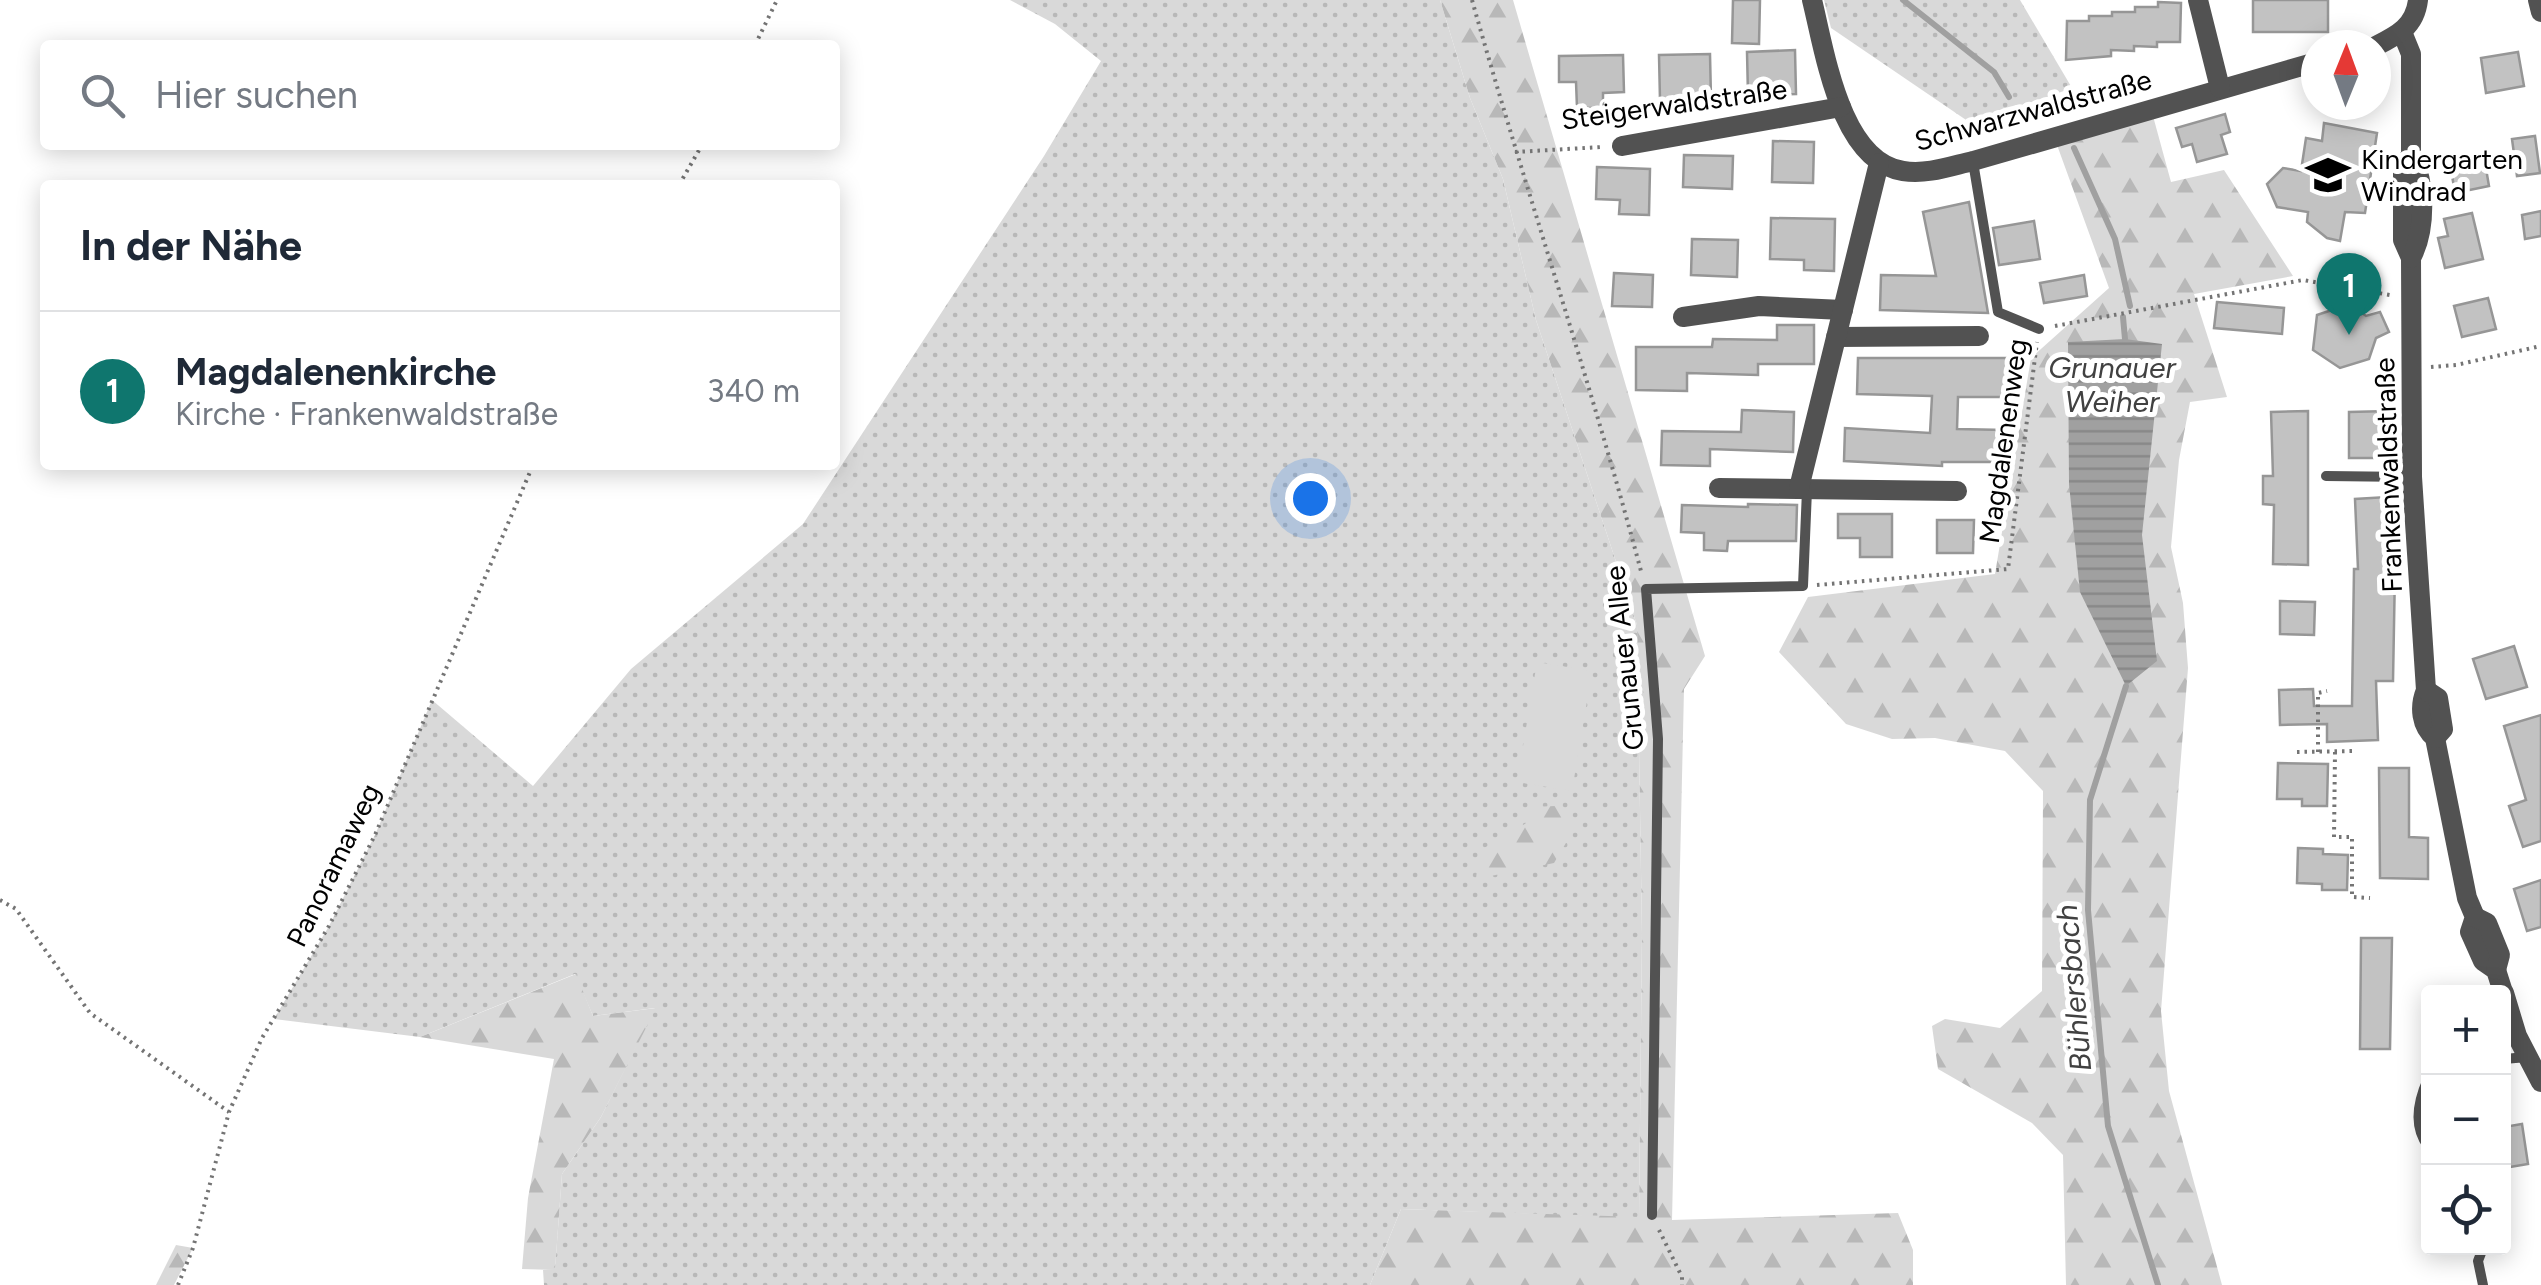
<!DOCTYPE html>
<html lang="de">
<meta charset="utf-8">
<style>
body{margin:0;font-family:Figtree,sans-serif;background:#f6f6f7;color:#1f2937}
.controls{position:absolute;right:30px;bottom:30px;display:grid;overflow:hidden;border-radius:10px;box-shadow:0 5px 25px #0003}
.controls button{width:90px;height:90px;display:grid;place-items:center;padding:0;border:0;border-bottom:2px solid #e0e1e3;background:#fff;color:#1f2937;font:50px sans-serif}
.compass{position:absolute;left:2301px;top:30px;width:90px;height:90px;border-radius:50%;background:#fff;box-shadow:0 5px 25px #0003;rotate:1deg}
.you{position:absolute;left:1310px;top:498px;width:35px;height:35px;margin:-25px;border:8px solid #fff;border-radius:50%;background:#1a73e8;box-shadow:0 0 0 15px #1a73e833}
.badge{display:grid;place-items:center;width:65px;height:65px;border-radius:50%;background:#0f766e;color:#fff;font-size:32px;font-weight:700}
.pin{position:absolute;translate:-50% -82px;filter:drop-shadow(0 2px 5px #0008)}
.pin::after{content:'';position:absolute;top:52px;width:35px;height:30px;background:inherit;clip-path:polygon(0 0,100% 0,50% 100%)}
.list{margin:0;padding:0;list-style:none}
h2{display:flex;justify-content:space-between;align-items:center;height:130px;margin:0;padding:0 40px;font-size:42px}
h2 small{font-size:32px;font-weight:400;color:#747a83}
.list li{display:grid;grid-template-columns:65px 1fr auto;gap:30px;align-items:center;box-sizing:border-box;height:160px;padding:0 40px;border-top:2px solid #e0e1e3}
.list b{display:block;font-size:38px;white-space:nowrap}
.list p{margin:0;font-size:32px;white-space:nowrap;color:#747a83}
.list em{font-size:32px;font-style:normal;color:#747a83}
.icon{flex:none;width:55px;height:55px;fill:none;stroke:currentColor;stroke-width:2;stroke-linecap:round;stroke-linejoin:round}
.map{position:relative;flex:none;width:2541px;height:1285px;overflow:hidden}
.search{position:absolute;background:#fff;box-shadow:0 5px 25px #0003;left:40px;top:40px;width:800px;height:110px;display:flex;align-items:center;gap:25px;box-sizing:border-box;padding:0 35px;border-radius:10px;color:#747a83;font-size:38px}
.panel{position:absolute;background:#fff;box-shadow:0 5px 25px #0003;left:40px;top:180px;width:800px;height:290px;border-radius:10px}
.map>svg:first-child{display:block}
.grass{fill:url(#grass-dots)}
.forest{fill:url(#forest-firs)}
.park{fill:#d9d9d9}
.water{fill:url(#water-rules)}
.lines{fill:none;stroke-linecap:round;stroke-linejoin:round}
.stream{stroke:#a0a0a0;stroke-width:6}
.building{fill:#c2c2c2;stroke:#969696;stroke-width:2.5}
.path{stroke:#747474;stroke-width:4;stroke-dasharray:2.5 5;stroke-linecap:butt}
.lane{stroke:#525252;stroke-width:10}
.street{stroke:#525252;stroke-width:20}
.labels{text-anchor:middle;stroke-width:10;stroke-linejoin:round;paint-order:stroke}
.street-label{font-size:28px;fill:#000;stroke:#fff}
.poi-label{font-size:28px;fill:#000;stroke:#fff;text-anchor:start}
.water-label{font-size:30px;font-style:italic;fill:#414141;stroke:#fff}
</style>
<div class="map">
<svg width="2541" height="1285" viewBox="0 0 2541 1285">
<defs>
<pattern id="grass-dots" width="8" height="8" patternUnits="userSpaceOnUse" patternTransform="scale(2.5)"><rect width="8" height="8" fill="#d9d9d9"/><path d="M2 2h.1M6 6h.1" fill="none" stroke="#b8b8b8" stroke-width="1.8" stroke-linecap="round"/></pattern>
<pattern id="forest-firs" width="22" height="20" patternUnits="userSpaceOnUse" patternTransform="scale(2.5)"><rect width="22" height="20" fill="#d9d9d9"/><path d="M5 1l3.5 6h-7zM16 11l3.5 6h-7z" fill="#b8b8b8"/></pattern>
<pattern id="water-rules" width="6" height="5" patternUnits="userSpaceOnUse" patternTransform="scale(2.5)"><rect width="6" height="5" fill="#a0a0a0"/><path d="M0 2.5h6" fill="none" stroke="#888"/></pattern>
</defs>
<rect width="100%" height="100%" fill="#fff"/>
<!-- grass -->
<g class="grass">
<path d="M 1010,0 L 1440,0 L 1470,98 L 1503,179 L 1536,320 L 1637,625 L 1642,933 L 1639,1218 L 1401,1209 L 1370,1285 L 544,1285 L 543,1270 L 555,1269 L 562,1174 L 601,1117 L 655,1008 L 593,1016 L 575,974 L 420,1037 L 274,1019 L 329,926 L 375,835 L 432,700 L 533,786 L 631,669 L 803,524 L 1044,156 L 1101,61 L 1055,24 Z"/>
<path d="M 1824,0 L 2020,0 L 2072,88 L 1972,124 L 1831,28 Z"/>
</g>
<!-- forest -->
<g class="forest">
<path d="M 1440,0 L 1513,0 L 1705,656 L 1684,689 L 1672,1220 L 1898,1213 L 1913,1250 L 1913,1285 L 1370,1285 L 1401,1209 L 1639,1217 L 1642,933 L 1637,625 L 1536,320 L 1503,179 L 1470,98 Z"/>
<path d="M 2153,116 L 2171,182 L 2224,170 L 2293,276 L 2194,294 L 2227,397 L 2190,402 L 2179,460 L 2171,547 L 2183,603 L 2188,668 L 2161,1011 L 2169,1091 L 2222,1285 L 2066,1285 L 2063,1155 L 2032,1123 L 1938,1069 L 1932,1026 L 1945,1019 L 2000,1028 L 2042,991 L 2043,791 L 2005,751 L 1935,738 L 1892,739 L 1846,724 L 1779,652 L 1808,597 L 1995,574 L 2031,358 L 2109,288 L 2057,145 Z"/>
<path d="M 1556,806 L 1579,821 L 1554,863 L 1476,879 L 1479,851 L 1528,822 L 1530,807 Z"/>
<path d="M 576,974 L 593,1016 L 656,1008 L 601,1117 L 562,1174 L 555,1270 L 522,1269 L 528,1198 L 554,1059 L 420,1037 Z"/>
<path d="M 176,1245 L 193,1248 L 174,1285 L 156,1285 Z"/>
</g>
<!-- park -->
<path class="park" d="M 1537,662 L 1592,671 L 1572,791 L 1517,782 Z"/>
<!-- water -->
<path class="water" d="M 2125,339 L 2162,344 L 2142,535 L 2157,661 L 2126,686 L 2080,592 L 2069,484 L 2068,342 Z"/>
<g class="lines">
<!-- stream -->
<g class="stream">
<path d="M 1903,0 L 1994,72 L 2009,97"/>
<path d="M 2074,148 L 2115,239 L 2130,306"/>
<path d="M 2123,317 L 2125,339"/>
<path d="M 2126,686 L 2090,800 L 2088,910 L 2108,1126 L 2158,1285"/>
</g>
</g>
<!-- building -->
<g class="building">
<path d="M 1733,0 L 1760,0 L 1759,44 L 1732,43 Z"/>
<rect x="2253" y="0" width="75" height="32"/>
<path d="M 2158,2 L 2181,3 L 2180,42 L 2157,42 L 2157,47 L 2134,46 L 2134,51 L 2111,50 L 2111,56 L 2066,60 L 2067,21 L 2089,21 L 2089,16 L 2112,16 L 2112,12 L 2135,12 L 2135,7 L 2158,7 Z"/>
<path d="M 1795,50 L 1796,94 L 1748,95 L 1747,52 Z"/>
<path d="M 2518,52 L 2524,86 L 2486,93 L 2481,58 Z"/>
<path d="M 1710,54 L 1711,99 L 1660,100 L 1659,55 Z"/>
<path d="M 1623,55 L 1624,92 L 1603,93 L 1603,108 L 1577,108 L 1576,82 L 1559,82 L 1559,56 Z"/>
<path d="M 2225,114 L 2230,132 L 2221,135 L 2227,154 L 2197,162 L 2192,144 L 2182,147 L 2176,128 Z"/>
<path d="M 2324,123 L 2377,133 L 2365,213 L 2345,212 L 2340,241 L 2327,238 L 2307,222 L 2308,212 L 2277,207 L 2267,184 L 2283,168 L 2301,171 L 2306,138 L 2322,141 Z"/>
<path d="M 2535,136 L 2540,173 L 2517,176 L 2512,139 Z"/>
<path d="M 1773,141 L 1814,142 L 1813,183 L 1772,182 Z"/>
<path d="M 1684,155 L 1733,156 L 1732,189 L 1683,187 Z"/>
<path d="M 2484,157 L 2489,186 L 2455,193 L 2450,164 Z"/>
<path d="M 1597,167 L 1650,169 L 1649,215 L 1619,214 L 1620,200 L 1596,199 Z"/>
<path d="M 1969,202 L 1988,313 L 1880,310 L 1881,275 L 1936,276 L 1923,212 Z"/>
<path d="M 2541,211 L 2541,236 L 2525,239 L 2522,215 Z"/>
<path d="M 2472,213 L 2483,259 L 2445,268 L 2438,238 L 2448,236 L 2444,219 Z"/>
<path d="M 1771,218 L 1835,219 L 1834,271 L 1804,270 L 1804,260 L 1770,259 Z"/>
<path d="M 2034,221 L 2040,259 L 1999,265 L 1993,228 Z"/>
<path d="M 1692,239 L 1738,240 L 1737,277 L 1691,275 Z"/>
<path d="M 1614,273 L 1653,275 L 1652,307 L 1612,306 Z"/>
<path d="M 2084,275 L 2087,296 L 2044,303 L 2040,283 Z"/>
<path d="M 2488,298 L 2496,329 L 2462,337 L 2454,306 Z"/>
<path d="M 2217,302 L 2284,308 L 2282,334 L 2214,328 Z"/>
<path d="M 2350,304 L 2366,316 L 2380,312 L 2389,332 L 2376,338 L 2369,359 L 2340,368 L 2313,350 L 2317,315 Z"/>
<path d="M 1777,325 L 1814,325 L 1814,364 L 1758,364 L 1758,375 L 1687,373 L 1687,391 L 1636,390 L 1636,347 L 1712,347 L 1713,339 L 1777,340 Z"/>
<path d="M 1858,358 L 2017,358 L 2017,397 L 1958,397 L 1957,429 L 2005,430 L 2004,462 L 1942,462 L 1942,466 L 1844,461 L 1845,428 L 1930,433 L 1932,396 L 1857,394 Z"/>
<path d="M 1742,410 L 1794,412 L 1793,452 L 1710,449 L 1710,466 L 1661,465 L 1662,431 L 1741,432 Z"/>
<path d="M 2308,411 L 2308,565 L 2273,564 L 2274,505 L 2263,504 L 2263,476 L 2273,476 L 2271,412 Z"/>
<path d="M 2389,411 L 2389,458 L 2349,458 L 2349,412 Z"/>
<path d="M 2387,497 L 2390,570 L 2395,570 L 2393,681 L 2376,681 L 2378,740 L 2327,742 L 2327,724 L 2280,725 L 2279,690 L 2313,689 L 2314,706 L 2352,706 L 2354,569 L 2358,569 L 2355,499 Z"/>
<path d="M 1748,504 L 1797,505 L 1796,541 L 1728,541 L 1727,551 L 1704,550 L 1704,533 L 1681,532 L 1682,505 L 1748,507 Z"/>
<path d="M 1838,514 L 1892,514 L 1892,557 L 1860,557 L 1860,538 L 1838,538 Z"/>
<path d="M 1937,520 L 1974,520 L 1973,553 L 1937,553 Z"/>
<path d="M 2280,601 L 2315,602 L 2314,635 L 2280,634 Z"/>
<path d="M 2514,646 L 2527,687 L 2486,699 L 2473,659 Z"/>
<path d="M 2541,715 L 2541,841 L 2523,847 L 2509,806 L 2526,800 L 2504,726 Z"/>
<path d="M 2278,763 L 2328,764 L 2327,806 L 2302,806 L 2302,799 L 2277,799 Z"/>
<path d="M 2379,768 L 2409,768 L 2409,837 L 2428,838 L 2428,879 L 2380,878 Z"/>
<path d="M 2298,848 L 2323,849 L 2323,854 L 2348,855 L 2347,890 L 2322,890 L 2322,884 L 2297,883 Z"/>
<path d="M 2541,880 L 2541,927 L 2527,931 L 2514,889 Z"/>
<path d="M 2361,938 L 2392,938 L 2390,1049 L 2360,1049 Z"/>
<path d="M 2522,1124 L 2528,1164 L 2504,1168 L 2504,1127 Z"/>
</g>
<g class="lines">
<!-- path -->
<g class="path">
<path d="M 1472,0 C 1526,192 1591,382 1642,575"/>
<path d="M 755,45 L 777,0"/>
<path d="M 1515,152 L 1602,147"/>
<path d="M 679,185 L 702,145"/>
<path d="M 2055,326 L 2303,280 L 2390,295"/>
<path d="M 2431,367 L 2456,365 L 2541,346"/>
<path d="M 1817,585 L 2008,569 L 2037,342"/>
<path d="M 2297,752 L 2352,751"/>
<path d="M 2318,752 L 2318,693 L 2327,691"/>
<path d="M 2335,752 L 2334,837 L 2352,837 L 2352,897 L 2370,898"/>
<path d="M 0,900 L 16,909 L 90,1013 L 229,1112"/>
<path d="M 1659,1230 L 1682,1277 L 1682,1285"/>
<path d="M 178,1285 L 193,1248 L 229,1112 L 262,1038 L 329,926 L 375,835 L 533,465"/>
</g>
<!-- lane -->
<g class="lane">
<path d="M 1973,162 L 1998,312 L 2039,329"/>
<path d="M 2326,476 L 2411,477"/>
<path d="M 2504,1059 L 2527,1057"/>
<path d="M 2428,1079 C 2418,1101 2413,1126 2428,1146"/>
<path d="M 1652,1215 L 1658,739 L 1646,589 L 1803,586 L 1807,490"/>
<path d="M 2483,1248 L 2478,1261 L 2483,1285"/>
</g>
<!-- street -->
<g class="street">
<path d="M 1812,0 C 1825,52 1840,161 1903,171 C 1927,175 1951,166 1973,161 L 2316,62"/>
<path d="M 2198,0 L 2220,88"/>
<path d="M 2538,0 L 2541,12"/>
<path d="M 2402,32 L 2411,54 L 2411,154 L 2403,171 L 2403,240 L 2411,258 L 2412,477 L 2426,690 C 2419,707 2421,726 2435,738 L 2467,898 L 2475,917 L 2470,932 L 2483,961 L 2496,970 L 2503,992"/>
<path d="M 2376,46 C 2398,35 2415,26 2418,0"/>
<path d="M 1622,146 L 1841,107"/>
<path d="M 2411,154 C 2426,183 2426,230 2411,258"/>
<path d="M 1683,317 L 1759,306 L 1843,310"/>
<path d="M 1836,337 L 1979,336"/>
<path d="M 1719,488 L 1957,491"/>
<path d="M 1799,488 L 1879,163"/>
<path d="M 2426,690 L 2438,698 L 2443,729 L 2435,738"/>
<path d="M 2475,917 L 2487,923 L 2500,955 L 2496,970"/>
<path d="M 2504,993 L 2517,1036 L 2541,1082"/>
</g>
</g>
<!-- icons -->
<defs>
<g id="school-bare" transform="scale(3.45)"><path d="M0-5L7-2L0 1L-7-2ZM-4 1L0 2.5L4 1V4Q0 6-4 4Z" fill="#000" stroke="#fff" stroke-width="2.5" paint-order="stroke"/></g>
</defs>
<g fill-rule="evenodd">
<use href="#school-bare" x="2328" y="175"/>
</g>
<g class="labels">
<!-- street labels -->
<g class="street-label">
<text transform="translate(1674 104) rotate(-8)" y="10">Steigerwaldstraße</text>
<text transform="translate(2033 110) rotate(-15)" y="10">Schwarzwaldstraße</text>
<text transform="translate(2003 441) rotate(-82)" y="10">Magdalenenweg</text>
<text transform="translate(2388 475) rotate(-92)" y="10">Frankenwaldstraße</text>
<text transform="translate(1624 658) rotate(-96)" y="10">Grunauer Allee</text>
<text transform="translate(333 865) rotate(-64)" y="10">Panoramaweg</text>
</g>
<!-- poi labels -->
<g class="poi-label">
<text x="2361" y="169">Kindergarten<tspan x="2361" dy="32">Windrad</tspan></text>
</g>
<!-- water labels -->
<g class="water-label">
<text x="2112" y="378">Grunauer<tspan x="2112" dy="34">Weiher</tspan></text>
<text transform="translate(2074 988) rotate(-95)" y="10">Bühlersbach</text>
</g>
</g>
</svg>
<div class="controls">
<button>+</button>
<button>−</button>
<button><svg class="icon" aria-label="locate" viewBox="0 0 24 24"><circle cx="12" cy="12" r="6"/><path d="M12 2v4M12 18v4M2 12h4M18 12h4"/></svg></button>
</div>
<svg class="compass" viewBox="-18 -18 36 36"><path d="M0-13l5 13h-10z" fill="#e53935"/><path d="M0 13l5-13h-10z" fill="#747a83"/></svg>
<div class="you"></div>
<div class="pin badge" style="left:2349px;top:335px">1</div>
<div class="search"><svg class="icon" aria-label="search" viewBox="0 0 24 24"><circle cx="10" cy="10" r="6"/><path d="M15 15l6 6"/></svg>Hier suchen</div>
<section class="panel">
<h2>In der Nähe<small></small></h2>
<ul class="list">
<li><span class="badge">1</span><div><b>Magdalenenkirche</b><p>Kirche · Frankenwaldstraße</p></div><em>340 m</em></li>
</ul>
</section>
</div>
